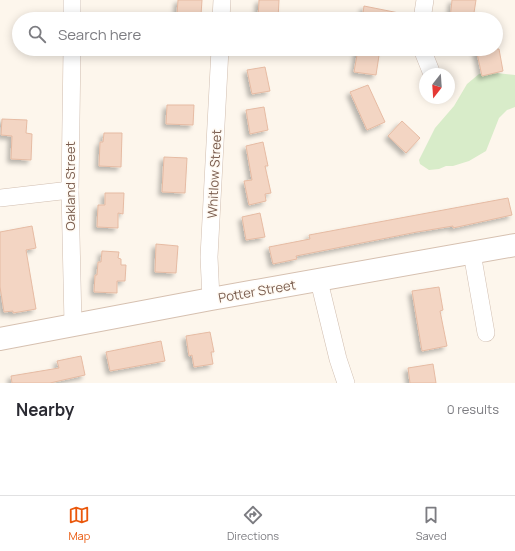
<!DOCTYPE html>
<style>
body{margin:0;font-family:Manrope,sans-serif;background:#f7f7f7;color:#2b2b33}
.compass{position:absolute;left:419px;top:68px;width:36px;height:36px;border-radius:50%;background:#fff;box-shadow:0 2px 10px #0003;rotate:197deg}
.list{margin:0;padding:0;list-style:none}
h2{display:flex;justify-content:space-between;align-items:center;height:52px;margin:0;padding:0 16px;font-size:17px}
h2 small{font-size:13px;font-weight:400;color:#7c7c81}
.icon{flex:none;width:22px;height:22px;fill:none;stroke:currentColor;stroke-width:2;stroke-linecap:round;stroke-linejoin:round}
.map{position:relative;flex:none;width:515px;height:383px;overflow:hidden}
.search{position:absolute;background:#fff;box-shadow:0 2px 10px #0003;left:12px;right:12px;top:12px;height:44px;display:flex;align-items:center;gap:10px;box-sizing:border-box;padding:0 14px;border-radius:22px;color:#7c7c81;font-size:15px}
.sheet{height:112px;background:#fff}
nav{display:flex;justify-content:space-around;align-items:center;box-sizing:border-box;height:56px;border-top:1px solid #e1e1e2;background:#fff;font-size:11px;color:#7c7c81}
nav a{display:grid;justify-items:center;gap:2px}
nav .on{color:#ea580c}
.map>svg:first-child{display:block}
.green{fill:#d8ecc9}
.building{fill:#f3d5c3;stroke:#e6bba3;filter:url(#shadow)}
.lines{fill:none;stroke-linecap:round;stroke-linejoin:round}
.minor-casing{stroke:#d1beb0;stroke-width:18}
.secondary-casing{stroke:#d6c0b0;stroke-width:24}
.minor{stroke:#fff;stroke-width:17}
.secondary{stroke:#fff;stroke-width:22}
.labels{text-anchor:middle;stroke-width:3;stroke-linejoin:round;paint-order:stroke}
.street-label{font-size:13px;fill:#7a5c4d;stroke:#fffaf3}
</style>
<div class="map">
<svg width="515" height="383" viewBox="0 0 515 383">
<defs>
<filter id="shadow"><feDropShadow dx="-3.5" dy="3.5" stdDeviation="2" flood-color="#0004"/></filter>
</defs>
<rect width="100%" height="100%" fill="#fdf6ec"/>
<!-- green -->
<path class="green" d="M 487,72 L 515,75 L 515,107 L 507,110 L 499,118 L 486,151 L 469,161 L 453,166 L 446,166 L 439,169 L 429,170 L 420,164 L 419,160 L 435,128 L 454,106 L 467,84 L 479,74 Z"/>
<!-- building -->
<g class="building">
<path d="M 178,0 L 202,0 L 201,15 L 177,14 Z"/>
<path d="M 259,0 L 279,0 L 278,19 L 258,19 Z"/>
<path d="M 452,0 L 476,0 L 473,19 L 450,19 Z"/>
<path d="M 364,6 L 399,13 L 398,19 L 362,19 Z"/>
<path d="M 358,49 L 380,49 L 376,75 L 354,72 Z"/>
<path d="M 476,49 L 499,49 L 503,71 L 482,76 Z"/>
<path d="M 265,67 L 270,91 L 252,94 L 247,70 Z"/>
<path d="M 368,85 L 385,122 L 367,130 L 350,92 Z"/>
<path d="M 167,105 L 194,105 L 193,125 L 166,124 Z"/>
<path d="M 264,107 L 268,130 L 250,134 L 246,110 Z"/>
<path d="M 2,119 L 27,120 L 26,133 L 32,134 L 31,160 L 11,159 L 12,136 L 1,135 Z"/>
<path d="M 402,121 L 420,138 L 406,153 L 388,136 Z"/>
<path d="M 104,133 L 122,133 L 121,167 L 99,166 L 100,142 L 103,142 Z"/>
<path d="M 263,142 L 268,166 L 265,166 L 271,193 L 265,194 L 266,201 L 249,205 L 244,181 L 252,180 L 246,146 Z"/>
<path d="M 164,157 L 187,158 L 185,193 L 162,192 Z"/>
<path d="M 105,193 L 124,193 L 123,214 L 118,213 L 118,228 L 97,227 L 98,205 L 105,205 Z"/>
<path d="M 508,198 L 512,215 L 453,228 L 453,226 L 417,232 L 296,256 L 297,259 L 273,264 L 269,247 L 310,239 L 309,235 Z"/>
<path d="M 260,213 L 265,237 L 246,240 L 242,217 Z"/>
<path d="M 32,226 L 36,248 L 26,250 L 36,309 L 13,313 L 13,311 L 4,312 L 0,287 L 0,232 Z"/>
<path d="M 156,244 L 178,246 L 176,273 L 155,272 Z"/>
<path d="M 102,251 L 119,252 L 118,258 L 121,259 L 121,265 L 126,265 L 125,281 L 117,281 L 117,293 L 94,292 L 95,275 L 97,275 L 98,262 L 101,262 Z"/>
<path d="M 439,287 L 443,310 L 440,311 L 447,346 L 422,351 L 412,291 Z"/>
<path d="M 210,332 L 214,352 L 211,352 L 213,364 L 194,367 L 192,355 L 189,356 L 186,336 Z"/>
<path d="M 161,341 L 165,361 L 110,371 L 106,352 Z"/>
<path d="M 81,356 L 85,375 L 50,383 L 12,383 L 11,376 L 59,368 L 57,361 Z"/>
<path d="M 433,364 L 436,383 L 410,383 L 408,368 Z"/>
</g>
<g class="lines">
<!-- minor casing -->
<g class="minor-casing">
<g id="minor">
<path d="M 72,19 L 72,0"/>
<path d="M 221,19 L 222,0"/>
<path d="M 422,19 L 425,0"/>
<path d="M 72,49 L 70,190 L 73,324"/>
<path d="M 422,49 L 432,74"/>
<path d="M 0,198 L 70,190"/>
<path d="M 472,253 L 486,333"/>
<path d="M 319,281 L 338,359 L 346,383"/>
<path d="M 211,299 L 209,257 L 220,49"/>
</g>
</g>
<!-- secondary casing -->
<g class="secondary-casing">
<path id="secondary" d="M 0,339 L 211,299 L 515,245"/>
</g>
<!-- minor -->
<use href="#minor" class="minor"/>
<!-- secondary -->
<use href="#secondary" class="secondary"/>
</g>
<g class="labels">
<!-- street labels -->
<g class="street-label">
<text transform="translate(214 174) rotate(-87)" y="5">Whitlow Street</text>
<text transform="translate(70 186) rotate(-90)" y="5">Oakland Street</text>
<text transform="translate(257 291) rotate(-10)" y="5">Potter Street</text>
</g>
</g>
</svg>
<svg class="compass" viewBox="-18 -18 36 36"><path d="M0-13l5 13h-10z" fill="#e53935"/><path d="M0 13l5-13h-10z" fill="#7c7c81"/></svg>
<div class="search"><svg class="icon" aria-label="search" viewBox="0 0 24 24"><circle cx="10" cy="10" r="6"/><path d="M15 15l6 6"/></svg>Search here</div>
</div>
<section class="sheet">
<h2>Nearby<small>0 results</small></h2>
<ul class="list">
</ul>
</section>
<nav>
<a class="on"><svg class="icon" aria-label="map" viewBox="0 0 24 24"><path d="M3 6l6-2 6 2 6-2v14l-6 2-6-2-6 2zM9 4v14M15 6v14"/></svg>Map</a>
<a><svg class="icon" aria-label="directions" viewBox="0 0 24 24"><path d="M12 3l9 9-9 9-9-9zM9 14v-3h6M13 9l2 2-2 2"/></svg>Directions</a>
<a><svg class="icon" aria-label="saved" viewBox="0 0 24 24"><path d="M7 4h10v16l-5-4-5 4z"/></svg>Saved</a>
</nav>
